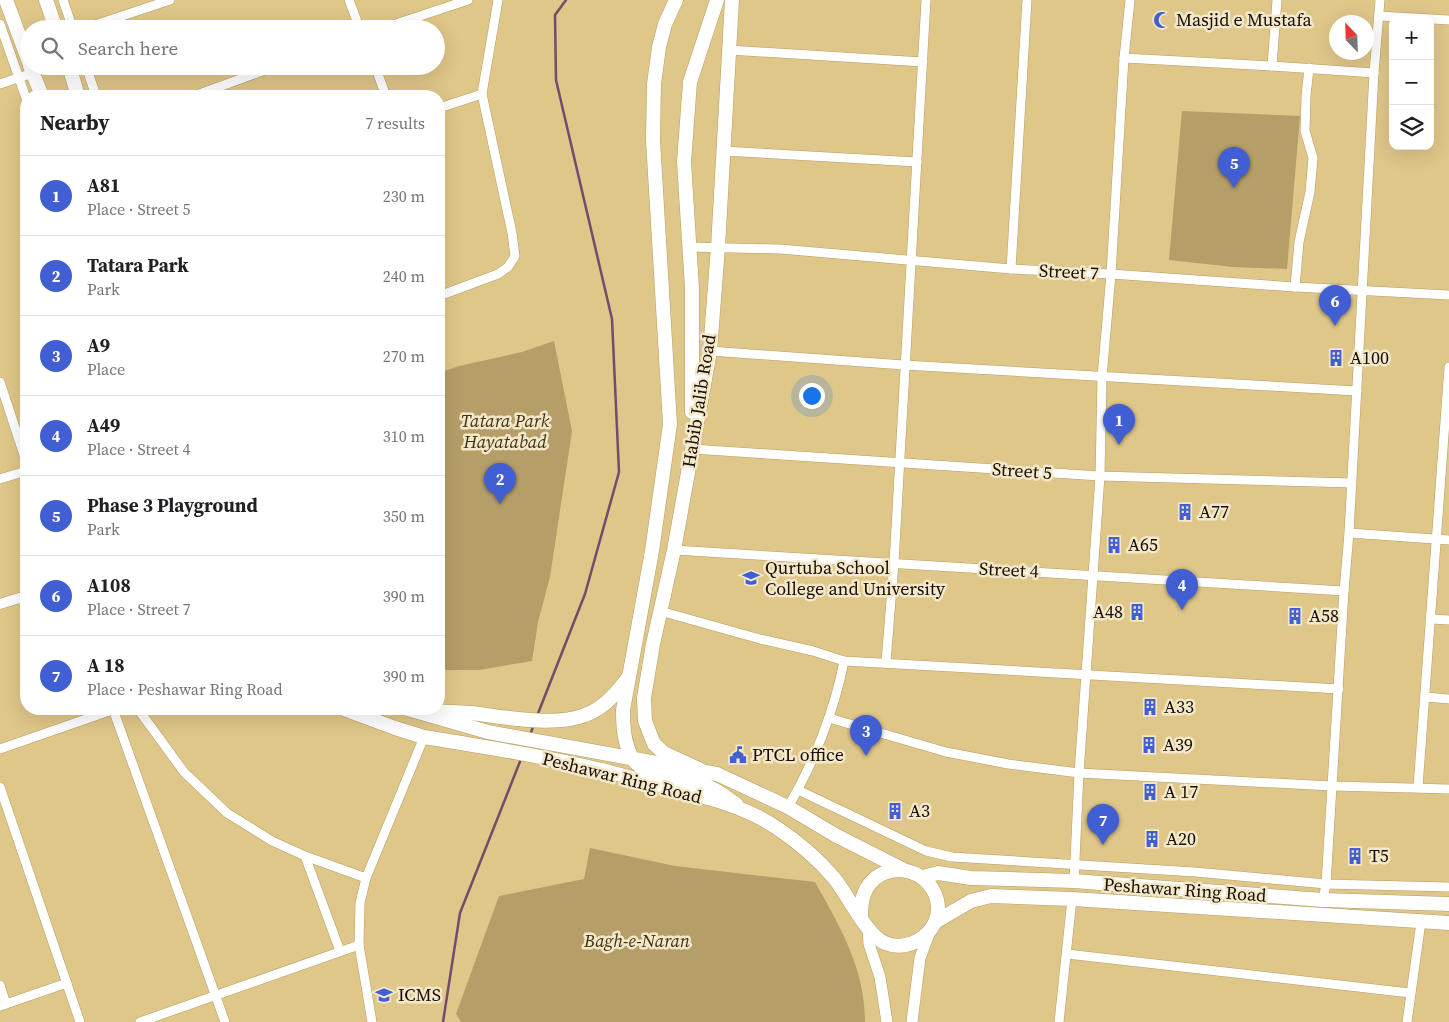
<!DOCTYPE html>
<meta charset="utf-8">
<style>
body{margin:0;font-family:"Source Serif 4",serif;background:#f2f2f2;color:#202124}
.controls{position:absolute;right:15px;top:15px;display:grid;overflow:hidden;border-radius:10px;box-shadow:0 5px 20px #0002}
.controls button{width:45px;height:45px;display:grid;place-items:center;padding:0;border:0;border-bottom:1px solid #e0e0e0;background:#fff;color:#202124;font:25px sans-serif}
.compass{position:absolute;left:1329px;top:15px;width:45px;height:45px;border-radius:50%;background:#fff;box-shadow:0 5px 20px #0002;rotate:337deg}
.you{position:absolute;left:811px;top:395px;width:18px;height:18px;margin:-12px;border:4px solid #fff;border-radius:50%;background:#1a73e8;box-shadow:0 0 0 8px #1a73e833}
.badge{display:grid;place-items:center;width:32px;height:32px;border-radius:50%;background:#415fd2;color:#fff;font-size:16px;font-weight:700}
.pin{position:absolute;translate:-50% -41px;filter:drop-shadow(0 1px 2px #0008)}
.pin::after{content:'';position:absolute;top:26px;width:18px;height:15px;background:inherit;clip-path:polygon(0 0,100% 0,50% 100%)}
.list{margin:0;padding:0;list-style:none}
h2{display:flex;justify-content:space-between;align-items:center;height:65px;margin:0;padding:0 20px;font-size:21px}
h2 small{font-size:16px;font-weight:400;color:#757577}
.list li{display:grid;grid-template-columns:32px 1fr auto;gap:15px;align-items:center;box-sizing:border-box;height:80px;padding:0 20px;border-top:1px solid #e0e0e0}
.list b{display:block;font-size:19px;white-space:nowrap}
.list p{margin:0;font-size:16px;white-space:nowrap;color:#757577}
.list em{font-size:16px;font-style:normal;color:#757577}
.icon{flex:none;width:28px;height:28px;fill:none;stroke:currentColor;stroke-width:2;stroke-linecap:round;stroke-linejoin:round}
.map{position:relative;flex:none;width:1449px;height:1022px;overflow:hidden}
.search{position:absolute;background:#fff;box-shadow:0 5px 20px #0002;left:20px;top:20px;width:425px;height:55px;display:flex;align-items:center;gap:12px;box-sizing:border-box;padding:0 18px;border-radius:28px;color:#757577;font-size:19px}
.panel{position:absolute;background:#fff;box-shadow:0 5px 20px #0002;left:20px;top:90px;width:425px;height:625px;border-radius:20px}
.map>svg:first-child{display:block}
.green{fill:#b59e68}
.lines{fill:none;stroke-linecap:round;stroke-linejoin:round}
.stream{stroke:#744b6c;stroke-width:2.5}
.minor-casing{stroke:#b69e62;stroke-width:10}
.tertiary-casing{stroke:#b69e62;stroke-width:11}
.secondary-casing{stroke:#b69e62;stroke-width:12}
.primary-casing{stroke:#b69e62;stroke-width:15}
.trunk-casing{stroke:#b69e62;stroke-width:15}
.minor{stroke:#fff;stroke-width:9}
.tertiary{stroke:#fff;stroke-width:10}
.secondary{stroke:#fff;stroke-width:11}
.primary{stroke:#fff;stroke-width:14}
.trunk{stroke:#fff;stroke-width:14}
.labels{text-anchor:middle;stroke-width:5;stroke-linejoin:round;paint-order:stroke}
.poi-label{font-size:18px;fill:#160d00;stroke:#f4e8ca;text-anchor:start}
.street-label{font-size:18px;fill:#160d00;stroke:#f4e8ca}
.park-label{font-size:18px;font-style:italic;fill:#3f3211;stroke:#f4e8ca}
</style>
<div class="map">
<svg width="1449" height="1022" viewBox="0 0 1449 1022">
<rect width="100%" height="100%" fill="#dfc689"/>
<!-- green -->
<g class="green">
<path d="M 1182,111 L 1300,116 L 1287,269 L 1233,267 L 1169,260 Z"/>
<path d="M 554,341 L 572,431 L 550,577 L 538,622 L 532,661 L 479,670 L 439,670 L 439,373 L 459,366 L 522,352 Z"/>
<path d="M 590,848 L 675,866 L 815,882 C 840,927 865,968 865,1022 L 461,1022 L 456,1014 L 499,896 L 584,879 Z"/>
</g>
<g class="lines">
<!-- stream -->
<g class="stream">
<path d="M 537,716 L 585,594 L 619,472 L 612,319 L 556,80 L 555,15 L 566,0"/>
<path d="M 530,735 L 534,724"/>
<path d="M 443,1022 L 460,913 L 521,759"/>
</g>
<!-- minor casing -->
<g class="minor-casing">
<g id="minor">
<path d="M 63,0 L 73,29"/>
<path d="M 349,0 L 360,29"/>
<path d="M 1379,16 L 1449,20"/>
<path d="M 0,24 L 26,98"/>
<path d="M 83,29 L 170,0"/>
<path d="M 381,29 L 468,0"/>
<path d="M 729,50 L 923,62"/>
<path d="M 1124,58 L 1272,66 L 1374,73"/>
<path d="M 86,66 L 96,96"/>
<path d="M 375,66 L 386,96"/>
<path d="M 1272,66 L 1277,0"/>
<path d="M 0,84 L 33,73"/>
<path d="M 194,96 L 276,66"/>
<path d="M 439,108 L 482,94"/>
<path d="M 723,151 L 917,162"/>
<path d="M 689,247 L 780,249 L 1011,269 L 1111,274 L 1295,287 L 1449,295"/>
<path d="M 1011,269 L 1027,0"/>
<path d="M 1295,287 L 1299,242 L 1310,192 L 1313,158 L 1305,131 L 1306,96 L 1309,68"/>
<path d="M 439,296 L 498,274 L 508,267 L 515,256 L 512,233 L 482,94 L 498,0"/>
<path d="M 710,351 L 904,365 L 1357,391"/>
<path d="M 0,382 L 26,461"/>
<path d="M 692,449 L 1100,476 L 1352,483"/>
<path d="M 0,479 L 26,471"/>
<path d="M 1349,533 L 1449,540"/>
<path d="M 674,550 L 1344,591"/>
<path d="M 660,611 L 760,639 L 813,651 L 844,661 L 1339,689"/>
<path d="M 1432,619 L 1449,620"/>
<path d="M 886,662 L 894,563 L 926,0"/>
<path d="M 1426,697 L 1449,699"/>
<path d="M 113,709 L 225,1022"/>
<path d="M 138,709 L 184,772 L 227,813 L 272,841 L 305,856 L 366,878"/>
<path d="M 829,718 L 946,752 L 1008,764 L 1079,773 L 1332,786 L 1449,789"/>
<path d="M 0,749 L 115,709"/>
<path d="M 0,787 L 80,1022"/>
<path d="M 1418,787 L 1449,367"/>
<path d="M 798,790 L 926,851 L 952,857 L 1195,872 L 1326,884 L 1449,887"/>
<path d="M 788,807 C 813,765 835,709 844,661"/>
<path d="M 305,856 L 340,951"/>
<path d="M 1074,881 L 1079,773 L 1100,476 L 1102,377 L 1111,274 L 1124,58 L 1130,0"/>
<path d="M 1323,900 L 1326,884 L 1344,591 L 1349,533 L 1374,73 L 1380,0"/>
<path d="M 1067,954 L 1410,993"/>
<path d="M 0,985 L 6,1004"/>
<path d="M 0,1006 L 67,983"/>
<path d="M 140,1022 L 359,945"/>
<path d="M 372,1022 L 359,945 L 360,903 L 366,878 L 424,737"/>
<path d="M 1059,1022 L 1072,899"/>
<path d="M 1407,1022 L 1421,922"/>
</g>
</g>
<!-- tertiary casing -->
<g class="tertiary-casing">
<path id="tertiary" d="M 0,604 L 26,596"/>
</g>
<!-- secondary casing -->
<g class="secondary-casing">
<g id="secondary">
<path d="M 868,929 L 869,944 L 880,977 L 887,1022"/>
<path d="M 912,1022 L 920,958 L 930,931"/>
</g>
</g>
<!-- primary casing -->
<g class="primary-casing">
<g id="primary">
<path d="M 692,412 L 692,288 L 684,162 L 690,82 L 717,0"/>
<path d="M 632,758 C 624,742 623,728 623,710 L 652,551 L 670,424 L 653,140 L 654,84 L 659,47 L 665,24 L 676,0"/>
<path d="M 699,769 L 664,753 L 654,744 L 645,721 L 644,698 L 653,644 L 674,550 L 710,351 L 718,247 L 732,0"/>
</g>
</g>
<!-- trunk casing -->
<g class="trunk-casing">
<g id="trunk">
<path d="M 6,0 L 29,62"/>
<path d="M 46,0 L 56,29"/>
<path d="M 30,66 L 42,96"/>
<path d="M 69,66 L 78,96"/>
<path d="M 344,709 L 395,728 L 424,737 C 486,747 548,757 610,772 C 626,776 641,781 657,785 C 698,795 742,804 777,828 C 798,842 818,859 834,878 C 848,895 867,936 885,943 C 912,954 944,929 937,900 C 928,864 877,859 864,894 C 861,902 861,909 861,917"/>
<path d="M 408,709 L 488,732 L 717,774 L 788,807 L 835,835 L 904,870"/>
<path d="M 432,711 C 445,712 458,712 471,713 C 503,717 555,727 585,715 C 603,709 617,693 628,678"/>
<path d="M 632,758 C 647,780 673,773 696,781 C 711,786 723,794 736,804"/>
<path d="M 923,877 L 938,873 L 971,878 L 1074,881 L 1323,900 L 1449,904"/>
<path d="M 935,922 L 971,901 L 991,896 L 1072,899 L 1449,923"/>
</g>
</g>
<!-- minor -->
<use href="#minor" class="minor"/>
<!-- tertiary -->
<use href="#tertiary" class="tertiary"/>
<!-- secondary -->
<use href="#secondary" class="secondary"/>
<!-- primary -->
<use href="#primary" class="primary"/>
<!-- trunk -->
<use href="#trunk" class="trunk"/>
</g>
<!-- icons -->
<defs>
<g id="mosque-bare" transform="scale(1.35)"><path d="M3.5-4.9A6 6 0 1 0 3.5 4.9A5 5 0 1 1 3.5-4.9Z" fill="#415fd2" stroke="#f4e8ca" stroke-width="2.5" paint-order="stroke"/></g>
<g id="building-bare" transform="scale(1.35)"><path d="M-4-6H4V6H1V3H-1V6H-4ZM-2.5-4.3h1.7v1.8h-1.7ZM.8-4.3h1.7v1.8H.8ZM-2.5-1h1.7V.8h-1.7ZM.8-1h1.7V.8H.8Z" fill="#415fd2" stroke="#f4e8ca" stroke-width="2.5" paint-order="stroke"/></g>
<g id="school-bare" transform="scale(1.35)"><path d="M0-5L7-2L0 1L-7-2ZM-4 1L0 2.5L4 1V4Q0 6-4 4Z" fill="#415fd2" stroke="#f4e8ca" stroke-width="2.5" paint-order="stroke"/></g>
<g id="civic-bare" transform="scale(1.35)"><path d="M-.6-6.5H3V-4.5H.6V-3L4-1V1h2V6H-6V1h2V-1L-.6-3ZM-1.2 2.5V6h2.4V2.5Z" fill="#415fd2" stroke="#f4e8ca" stroke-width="2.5" paint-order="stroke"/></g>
</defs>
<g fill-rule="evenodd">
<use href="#mosque-bare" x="1162" y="20"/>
<use href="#building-bare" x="1336" y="358"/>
<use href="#building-bare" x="1185" y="512"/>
<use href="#building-bare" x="1114" y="545"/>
<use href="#school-bare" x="751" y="578"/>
<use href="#building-bare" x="1137" y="612"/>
<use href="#building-bare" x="1295" y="616"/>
<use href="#building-bare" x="1150" y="707"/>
<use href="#building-bare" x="1149" y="745"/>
<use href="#civic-bare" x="738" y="755"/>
<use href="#building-bare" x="1150" y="792"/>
<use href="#building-bare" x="895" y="811"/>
<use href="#building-bare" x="1152" y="839"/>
<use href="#building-bare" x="1355" y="856"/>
<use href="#school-bare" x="384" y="995"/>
</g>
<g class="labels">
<!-- poi labels -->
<g class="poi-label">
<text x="1176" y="26">Masjid e Mustafa</text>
<text x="1350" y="364">A100</text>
<text x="1199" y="518">A77</text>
<text x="1128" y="551">A65</text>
<text x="765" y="574">Qurtuba School<tspan x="765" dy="21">College and University</tspan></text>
<text x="1123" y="618" text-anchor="end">A48</text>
<text x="1309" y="622">A58</text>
<text x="1164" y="713">A33</text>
<text x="1163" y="751">A39</text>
<text x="752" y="761">PTCL office</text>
<text x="1164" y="798">A 17</text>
<text x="909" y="817">A3</text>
<text x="1166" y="845">A20</text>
<text x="1369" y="862">T5</text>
<text x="398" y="1001">ICMS</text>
</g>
<!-- street labels -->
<g class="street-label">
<text transform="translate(1069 272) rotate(3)" y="6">Street 7</text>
<text transform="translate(699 401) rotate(-81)" y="6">Habib Jalib Road</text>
<text transform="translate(1022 471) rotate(4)" y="6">Street 5</text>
<text transform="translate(1009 570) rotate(3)" y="6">Street 4</text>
<text transform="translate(622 778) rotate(14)" y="6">Peshawar Ring Road</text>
<text transform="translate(1185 890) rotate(4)" y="6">Peshawar Ring Road</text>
</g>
<!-- park labels -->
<g class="park-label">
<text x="505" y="427">Tatara Park<tspan x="505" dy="21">Hayatabad</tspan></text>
<text x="637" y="947">Bagh-e-Naran</text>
</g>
</g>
</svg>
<div class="controls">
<button>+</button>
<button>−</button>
<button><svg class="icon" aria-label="layers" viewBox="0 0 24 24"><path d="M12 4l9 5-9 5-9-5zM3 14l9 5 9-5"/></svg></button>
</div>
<svg class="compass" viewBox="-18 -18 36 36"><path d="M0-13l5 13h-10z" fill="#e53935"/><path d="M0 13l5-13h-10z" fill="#757577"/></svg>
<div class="you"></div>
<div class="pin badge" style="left:1119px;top:445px">1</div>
<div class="pin badge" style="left:500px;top:504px">2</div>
<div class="pin badge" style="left:866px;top:756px">3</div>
<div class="pin badge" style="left:1182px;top:610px">4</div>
<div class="pin badge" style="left:1234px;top:188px">5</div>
<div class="pin badge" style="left:1335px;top:326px">6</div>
<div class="pin badge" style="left:1103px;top:845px">7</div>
<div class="search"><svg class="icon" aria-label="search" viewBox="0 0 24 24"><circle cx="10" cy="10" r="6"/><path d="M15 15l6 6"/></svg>Search here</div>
<section class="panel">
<h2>Nearby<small>7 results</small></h2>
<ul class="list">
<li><span class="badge">1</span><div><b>A81</b><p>Place · Street 5</p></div><em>230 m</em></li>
<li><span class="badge">2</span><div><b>Tatara Park</b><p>Park</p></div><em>240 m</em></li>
<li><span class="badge">3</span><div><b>A9</b><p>Place</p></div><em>270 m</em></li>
<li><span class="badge">4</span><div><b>A49</b><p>Place · Street 4</p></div><em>310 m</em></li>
<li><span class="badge">5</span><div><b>Phase 3 Playground</b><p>Park</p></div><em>350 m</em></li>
<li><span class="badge">6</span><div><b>A108</b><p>Place · Street 7</p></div><em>390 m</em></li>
<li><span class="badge">7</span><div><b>A 18</b><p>Place · Peshawar Ring Road</p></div><em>390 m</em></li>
</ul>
</section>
</div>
